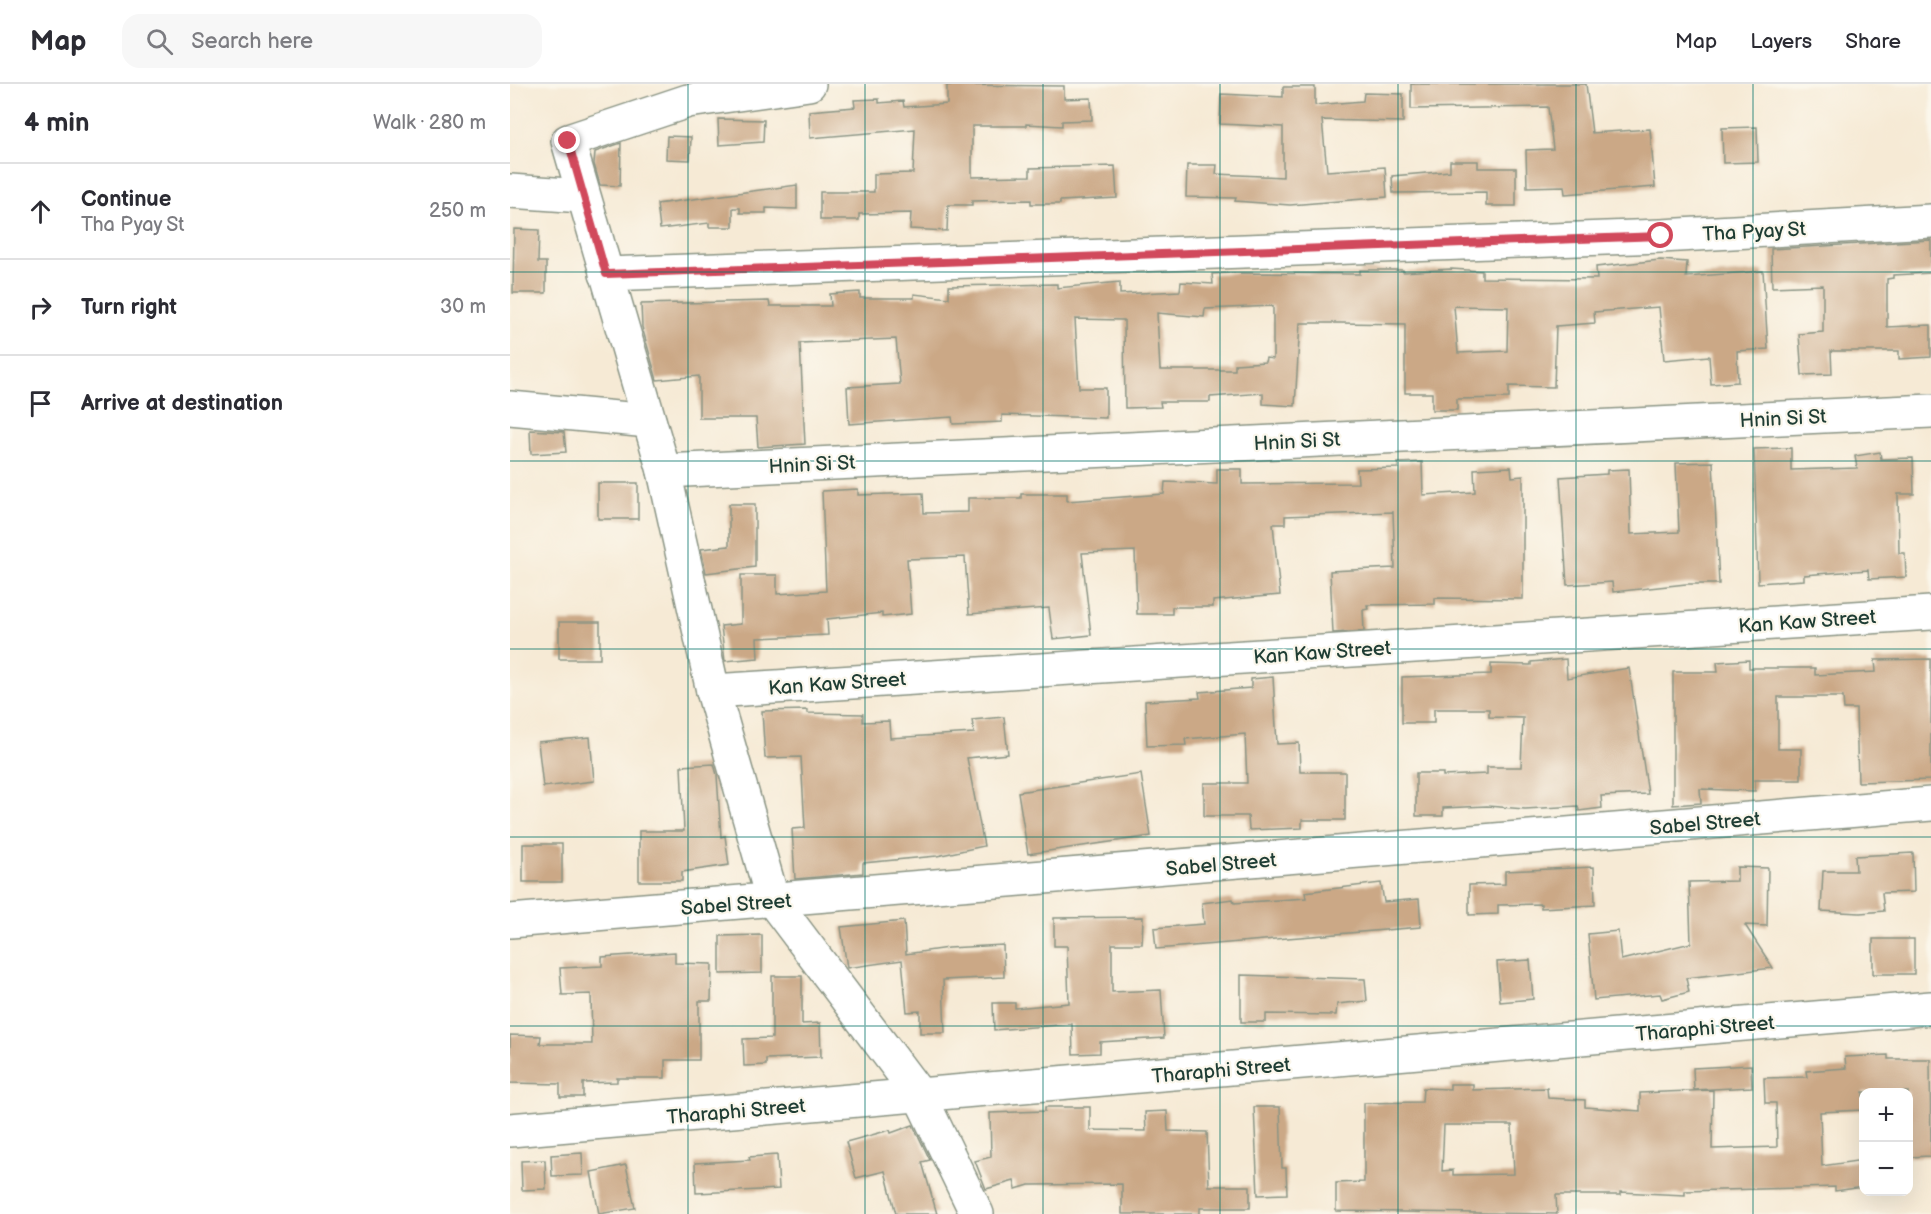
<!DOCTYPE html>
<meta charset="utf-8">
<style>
body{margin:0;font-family:"Balsamiq Sans",sans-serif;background:#f7f7f7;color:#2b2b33}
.controls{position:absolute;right:18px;bottom:18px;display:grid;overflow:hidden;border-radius:12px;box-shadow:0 6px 24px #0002}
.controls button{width:54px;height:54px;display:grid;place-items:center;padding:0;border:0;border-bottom:2px solid #e1e1e2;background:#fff;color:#2b2b33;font:30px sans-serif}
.stop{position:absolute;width:18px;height:18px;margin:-14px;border:4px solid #d1495b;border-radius:50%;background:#fff}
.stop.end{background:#d1495b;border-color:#fff;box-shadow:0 2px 6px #0008}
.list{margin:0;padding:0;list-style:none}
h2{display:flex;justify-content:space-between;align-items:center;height:78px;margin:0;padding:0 24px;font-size:26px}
h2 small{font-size:20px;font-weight:400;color:#7c7c81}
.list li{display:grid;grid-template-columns:39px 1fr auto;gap:18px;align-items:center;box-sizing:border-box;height:96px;padding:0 24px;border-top:2px solid #e1e1e2}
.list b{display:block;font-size:22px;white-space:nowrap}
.list p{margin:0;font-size:20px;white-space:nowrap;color:#7c7c81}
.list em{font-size:20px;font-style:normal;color:#7c7c81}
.icon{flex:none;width:33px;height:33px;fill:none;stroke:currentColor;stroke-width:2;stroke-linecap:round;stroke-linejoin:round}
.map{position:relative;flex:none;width:1421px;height:1130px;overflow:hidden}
header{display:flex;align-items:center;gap:36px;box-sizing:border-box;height:84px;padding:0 30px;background:#fff;border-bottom:2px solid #e1e1e2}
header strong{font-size:28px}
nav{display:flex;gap:33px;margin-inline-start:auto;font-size:21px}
.search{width:420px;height:54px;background:#f7f7f7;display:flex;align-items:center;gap:15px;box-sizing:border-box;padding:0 21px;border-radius:18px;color:#7c7c81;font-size:22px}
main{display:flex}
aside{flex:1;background:#fff}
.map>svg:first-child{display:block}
.building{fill:#cba886;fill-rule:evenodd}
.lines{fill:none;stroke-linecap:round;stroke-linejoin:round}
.minor-casing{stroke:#8a9484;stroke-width:36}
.minor{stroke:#fff;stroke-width:33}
.route{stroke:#d1495b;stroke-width:8}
.grid{fill:none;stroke:#0f766e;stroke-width:1.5;stroke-opacity:0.55}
.labels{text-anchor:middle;stroke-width:4.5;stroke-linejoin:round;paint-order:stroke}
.street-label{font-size:20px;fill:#1f3d34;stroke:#fbf7ec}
</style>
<header>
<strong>Map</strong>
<div class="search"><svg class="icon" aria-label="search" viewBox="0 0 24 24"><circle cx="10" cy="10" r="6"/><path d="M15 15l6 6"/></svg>Search here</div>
<nav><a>Map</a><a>Layers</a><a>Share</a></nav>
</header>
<main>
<aside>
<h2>4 min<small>Walk · 280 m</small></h2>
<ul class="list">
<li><svg class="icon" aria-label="ahead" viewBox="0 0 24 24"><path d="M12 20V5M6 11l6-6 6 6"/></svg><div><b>Continue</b><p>Tha Pyay St</p></div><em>250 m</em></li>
<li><svg class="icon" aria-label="right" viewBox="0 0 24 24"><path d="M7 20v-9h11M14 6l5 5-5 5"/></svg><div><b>Turn right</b></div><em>30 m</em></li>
<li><svg class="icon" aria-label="arrive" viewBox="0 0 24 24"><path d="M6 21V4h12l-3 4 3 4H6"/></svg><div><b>Arrive at destination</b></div></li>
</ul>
</aside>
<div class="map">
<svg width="1421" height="1130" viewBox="0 0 1421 1130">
<rect width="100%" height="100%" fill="#fbf7ec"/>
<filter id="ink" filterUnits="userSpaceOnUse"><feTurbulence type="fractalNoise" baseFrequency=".0167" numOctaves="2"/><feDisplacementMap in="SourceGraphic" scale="12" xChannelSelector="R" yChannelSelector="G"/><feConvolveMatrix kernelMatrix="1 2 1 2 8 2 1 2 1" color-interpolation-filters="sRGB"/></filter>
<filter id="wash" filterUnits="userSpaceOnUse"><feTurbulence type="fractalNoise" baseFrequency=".008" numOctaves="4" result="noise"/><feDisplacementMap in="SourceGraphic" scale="24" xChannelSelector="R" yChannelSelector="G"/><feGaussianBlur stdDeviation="1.35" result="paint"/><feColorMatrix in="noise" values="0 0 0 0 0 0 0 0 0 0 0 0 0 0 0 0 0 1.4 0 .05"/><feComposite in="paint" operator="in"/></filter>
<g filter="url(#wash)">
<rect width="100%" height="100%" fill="#f6ead5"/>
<g id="blocks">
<!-- building -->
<g class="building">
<path d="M 901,0 L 1076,0 L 1082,49 L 1140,45 L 1145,103 L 1055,110 L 1054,102 L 1017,103 L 1016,66 L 1043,65 L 1038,23 L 901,25 Z"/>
<path d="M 437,1 L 554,2 L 554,15 L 581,14 L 582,36 L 552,37 L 552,42 L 516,40 L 516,42 L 462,42 L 462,93 L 520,92 L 520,84 L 605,82 L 607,114 L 550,117 L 550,120 L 521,120 L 521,116 L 462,117 L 462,121 L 438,121 L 437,147 L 400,145 L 401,129 L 349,130 L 349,136 L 310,136 L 310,108 L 364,108 L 364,90 L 403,89 L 405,45 L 300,54 L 299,27 L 345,23 L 344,16 L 369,15 L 369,19 L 393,17 L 394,23 L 437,20 Z"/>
<path d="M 773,3 L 805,3 L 805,21 L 853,17 L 854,9 L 893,10 L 893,38 L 812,36 L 817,87 L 875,83 L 877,113 L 780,121 L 725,117 L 726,114 L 676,113 L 677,81 L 707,81 L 706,90 L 773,93 L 773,43 L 710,40 L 711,10 L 773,13 Z"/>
<path d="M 208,35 L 254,36 L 253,58 L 209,61 Z"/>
<path d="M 1247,43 L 1248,78 L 1213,79 L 1212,44 Z"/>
<path d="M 157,52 L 181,53 L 180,76 L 156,75 Z"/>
<path d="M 111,59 L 110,102 L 90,101 L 84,80 L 85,68 Z"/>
<path d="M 940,77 L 968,77 L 968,84 L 1006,84 L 1006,122 L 976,122 L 976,108 L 883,109 L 882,92 L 940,87 Z"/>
<path d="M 287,101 L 287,125 L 256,124 L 256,129 L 230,129 L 230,124 L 223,124 L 223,143 L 199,143 L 199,139 L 150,145 L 147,120 Z"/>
<path d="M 4,145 L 29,146 L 28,178 L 36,178 L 36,209 L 3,209 Z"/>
<path d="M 1421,156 L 1421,189 L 1383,191 L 1383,194 L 1377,195 L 1377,243 L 1421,241 L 1421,273 L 1389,275 L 1389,267 L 1321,267 L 1322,290 L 1292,291 L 1289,250 L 1313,248 L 1313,201 L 1262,203 L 1261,165 Z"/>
<path d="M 1150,176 L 1177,178 L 1176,193 L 1253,187 L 1258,265 L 1227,267 L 1228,298 L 1201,300 L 1199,272 L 1154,276 L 1149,223 L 1084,228 L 1085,239 L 1046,242 L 1044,303 L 999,302 L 999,314 L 947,315 L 947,326 L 922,326 L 922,309 L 895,309 L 895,240 L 830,239 L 790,239 L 785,322 L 753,320 L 753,309 L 700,313 L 700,318 L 650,318 L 651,323 L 615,324 L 614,236 L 565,235 L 569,304 L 596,304 L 596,334 L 492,331 L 492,338 L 443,340 L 442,333 L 339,340 L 337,303 L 390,300 L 386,255 L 290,259 L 295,360 L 248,363 L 246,334 L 189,334 L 189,292 L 147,296 L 132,243 L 131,220 L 259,217 L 260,222 L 321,222 L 320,210 L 350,208 L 350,214 L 404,214 L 404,210 L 439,214 L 439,202 L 547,200 L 547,204 L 610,198 L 610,210 L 670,207 L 671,198 L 703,200 L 702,190 L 723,189 L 850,190 L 850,186 L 893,186 L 893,188 L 941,185 L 972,187 L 972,194 L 1087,195 L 1086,183 ZM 763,222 L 763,275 L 756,274 L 755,278 L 725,280 L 725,286 L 650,286 L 647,229 L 694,233 L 695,225 ZM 944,222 L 998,223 L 997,267 L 948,269 Z"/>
<path d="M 20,346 L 54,348 L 56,368 L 21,370 Z"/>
<path d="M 1281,364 L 1281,386 L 1347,384 L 1345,372 L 1370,368 L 1371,375 L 1403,374 L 1404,410 L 1388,410 L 1389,469 L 1395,469 L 1396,493 L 1359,495 L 1358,486 L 1294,491 L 1294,496 L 1248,499 L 1244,365 Z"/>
<path d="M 912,378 L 913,411 L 965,408 L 964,385 L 1001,383 L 1002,393 L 1013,392 L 1013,515 L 925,514 L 925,520 L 857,521 L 858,525 L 853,526 L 854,547 L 823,549 L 820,487 L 885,484 L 883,428 L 775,432 L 775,440 L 763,440 L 770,511 L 703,517 L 703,523 L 662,523 L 662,530 L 627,530 L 625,467 L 572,469 L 581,551 L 543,555 L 539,524 L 459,530 L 455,473 L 397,475 L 401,530 L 372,533 L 372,529 L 317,535 L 318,551 L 247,554 L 248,574 L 215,577 L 211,542 L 231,540 L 231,491 L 267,491 L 267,510 L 316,507 L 312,407 L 348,405 L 348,411 L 413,409 L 414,429 L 458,428 L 458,414 L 511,414 L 511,410 L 557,410 L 557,417 L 654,410 L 655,398 L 707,400 L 707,385 L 732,385 L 732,400 L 848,399 L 847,385 L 888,384 L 888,379 Z"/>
<path d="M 1203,378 L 1209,500 L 1176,500 L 1103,508 L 1102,498 L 1057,501 L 1050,393 L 1097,390 L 1097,386 L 1119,385 L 1121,450 L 1169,448 L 1166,379 Z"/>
<rect x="88" y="399" width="40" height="36"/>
<path d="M 219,420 L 245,420 L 245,483 L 196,489 L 191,465 L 219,462 Z"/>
<rect x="49" y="538" width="41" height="37"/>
<path d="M 1056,575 L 1057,594 L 1119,584 L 1138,710 L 1091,712 L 1092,724 L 1069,727 L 1068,722 L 1015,725 L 977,722 L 933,724 L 933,732 L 906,732 L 906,689 L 933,689 L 933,692 L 977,690 L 977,683 L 1011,683 L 1013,634 L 979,633 L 979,625 L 924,625 L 924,639 L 892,639 L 892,593 L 981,590 L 981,580 L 1021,581 L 1021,578 Z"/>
<path d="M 1421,575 L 1421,696 L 1348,698 L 1346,625 L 1334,625 L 1333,613 L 1268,613 L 1268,665 L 1291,665 L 1291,696 L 1245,696 L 1245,707 L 1190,705 L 1191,719 L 1163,721 L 1163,588 L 1208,588 L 1207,578 L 1239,576 L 1239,584 L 1305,584 L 1305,591 L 1366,588 L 1365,576 Z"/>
<path d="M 763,593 L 767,660 L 789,659 L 790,688 L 835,688 L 835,736 L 792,736 L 792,744 L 739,746 L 738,732 L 694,732 L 694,699 L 737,699 L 735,650 L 675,655 L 676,661 L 637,662 L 635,617 L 690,614 L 689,608 L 741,604 L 741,595 Z"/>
<path d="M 297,626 L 297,629 L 353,630 L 353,638 L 379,637 L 380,654 L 464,649 L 462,636 L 494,633 L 498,670 L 457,674 L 474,762 L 427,772 L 353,779 L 353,789 L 285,795 L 282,745 L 295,744 L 291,673 L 255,674 L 252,627 Z"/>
<path d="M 80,653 L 84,697 L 33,703 L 28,658 Z"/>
<path d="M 204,680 L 207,691 L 211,753 L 215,752 L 219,781 L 172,788 L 172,797 L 129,797 L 129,747 L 174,747 L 171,682 Z"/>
<path d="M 631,690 L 641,752 L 518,770 L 508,708 Z"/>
<rect x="13" y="760" width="39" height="38"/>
<path d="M 1403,769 L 1404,808 L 1372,809 L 1374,827 L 1350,829 L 1311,827 L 1313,787 L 1346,787 L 1345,772 Z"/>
<path d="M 1084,783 L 1085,821 L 1031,824 L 1031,820 L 988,821 L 988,830 L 959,831 L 959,801 L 995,800 L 995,787 Z"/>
<path d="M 1227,783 L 1258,784 L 1257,842 L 1235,841 L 1263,884 L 1176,894 L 1179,908 L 1152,915 L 1150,910 L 1084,916 L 1078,850 L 1108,847 L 1111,876 L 1181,859 L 1179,798 L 1227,797 Z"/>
<path d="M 871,799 L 874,818 L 909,815 L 911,843 L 646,865 L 644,844 L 694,840 L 692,819 L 723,815 L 724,819 L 796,814 L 795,808 Z"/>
<path d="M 633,833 L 632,860 L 602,860 L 602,908 L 651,906 L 654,954 L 590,958 L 590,969 L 563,970 L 562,940 L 484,946 L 483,919 L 505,919 L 505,924 L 559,919 L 557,862 L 544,862 L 544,834 Z"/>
<path d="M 394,837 L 396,870 L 438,864 L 493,861 L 494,893 L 433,896 L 435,949 L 410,949 L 410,927 L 397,928 L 392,876 L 337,884 L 331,843 Z"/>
<path d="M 252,851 L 252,889 L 210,890 L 210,852 Z"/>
<rect x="1363" y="855" width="41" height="35"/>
<path d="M 165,868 L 165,879 L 202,880 L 201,917 L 189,917 L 189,976 L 155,976 L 155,994 L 107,994 L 107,998 L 73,999 L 73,1013 L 50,1013 L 50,1000 L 0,999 L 0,951 L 31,952 L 30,960 L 82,960 L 81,910 L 52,911 L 50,884 L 92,882 L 92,873 Z"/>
<path d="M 1020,876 L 1023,915 L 990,918 L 987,878 Z"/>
<path d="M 731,891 L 855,895 L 857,917 L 827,920 L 826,931 L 756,930 L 756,938 L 731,938 Z"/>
<path d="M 262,892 L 292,892 L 292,940 L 310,939 L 311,973 L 256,975 L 256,981 L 234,982 L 233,955 L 262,954 Z"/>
<path d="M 1378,971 L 1378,975 L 1420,975 L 1421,1072 L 1398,1073 L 1398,1008 L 1353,1008 L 1353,1026 L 1310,1028 L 1312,1082 L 1353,1076 L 1353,1103 L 1325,1107 L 1325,1103 L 1175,1107 L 1175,1111 L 1110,1108 L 1110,1111 L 1046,1111 L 1047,1130 L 826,1127 L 826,1099 L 854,1098 L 854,1019 L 912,1018 L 913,1004 L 940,1005 L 940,1000 L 963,1000 L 963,1006 L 1037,1004 L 1038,1014 L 1075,1016 L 1075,1023 L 1130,1027 L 1130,1009 L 1203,1006 L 1202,1065 L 1267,1063 L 1266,1019 L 1255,1019 L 1254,994 L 1297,993 L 1296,987 L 1336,984 L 1335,973 ZM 934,1041 L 1002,1041 L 1004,1090 L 943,1091 L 943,1086 L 932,1087 Z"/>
<path d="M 1241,981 L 1242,1003 L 1184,1006 L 1183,984 Z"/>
<path d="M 535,1023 L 580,1023 L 580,1046 L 636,1047 L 635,1028 L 657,1027 L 658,1047 L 697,1048 L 699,1102 L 740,1102 L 740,1124 L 690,1124 L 690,1130 L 612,1130 L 612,1100 L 519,1101 L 506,1105 L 504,1097 L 476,1105 L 465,1077 L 481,1073 L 480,1029 L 535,1027 Z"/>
<path d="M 744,1023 L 770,1023 L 772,1084 L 776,1084 L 777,1110 L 748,1111 Z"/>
<path d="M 403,1041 L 420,1076 L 412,1078 L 427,1130 L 386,1130 L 375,1087 L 346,1094 L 336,1058 L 380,1046 L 381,1049 Z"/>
<path d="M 72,1069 L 73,1091 L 42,1092 L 41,1071 Z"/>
<path d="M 267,1071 L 269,1105 L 186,1109 L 185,1079 L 240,1076 L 239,1073 Z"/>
<path d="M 35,1076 L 36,1105 L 12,1106 L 11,1077 Z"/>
<path d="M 116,1081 L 125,1124 L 89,1130 L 81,1088 Z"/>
</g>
</g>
</g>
<g filter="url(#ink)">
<use href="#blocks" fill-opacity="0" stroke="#8a9484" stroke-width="1.5"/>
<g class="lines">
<!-- minor casing -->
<g class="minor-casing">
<g id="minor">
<path d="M 299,0 L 178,17 L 58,57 L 154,387 L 203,607 L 263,817 L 410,1012 L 467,1130"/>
<path d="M 0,107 L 73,112"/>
<path d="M 96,190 L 1151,152 L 1421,137"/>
<path d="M 0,324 L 139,337"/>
<path d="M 154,387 L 1421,327"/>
<path d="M 203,607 L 1421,529"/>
<path d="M 0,837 L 1421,720"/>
<path d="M 0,1046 L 1421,924"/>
</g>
</g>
<!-- minor -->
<use href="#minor" class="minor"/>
</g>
</g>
<g class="lines" filter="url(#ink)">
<!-- route -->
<path class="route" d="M 58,57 L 96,190 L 1151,152"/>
</g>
<!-- grid -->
<path class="grid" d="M 178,0 L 178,1130M 355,0 L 355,1130M 533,0 L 533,1130M 710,0 L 710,1130M 888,0 L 888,1130M 1066,0 L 1066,1130M 1243,0 L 1243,1130M 0,188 L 1421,188M 0,377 L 1421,377M 0,565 L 1421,565M 0,753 L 1421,753M 0,942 L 1421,942"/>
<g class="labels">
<!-- street labels -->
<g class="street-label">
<text transform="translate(1244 147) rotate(-3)" y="7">Tha Pyay St</text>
<text transform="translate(1273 334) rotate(-3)" y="7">Hnin Si St</text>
<text transform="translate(787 357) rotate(-3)" y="7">Hnin Si St</text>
<text transform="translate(302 380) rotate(-3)" y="7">Hnin Si St</text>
<text transform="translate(1297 537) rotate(-4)" y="7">Kan Kaw Street</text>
<text transform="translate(812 568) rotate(-4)" y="7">Kan Kaw Street</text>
<text transform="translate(327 599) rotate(-4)" y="7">Kan Kaw Street</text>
<text transform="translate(1195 739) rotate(-5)" y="7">Sabel Street</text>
<text transform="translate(711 780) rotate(-5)" y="7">Sabel Street</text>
<text transform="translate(226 820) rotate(-4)" y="7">Sabel Street</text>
<text transform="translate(1195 944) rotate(-5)" y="7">Tharaphi Street</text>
<text transform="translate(711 986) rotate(-5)" y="7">Tharaphi Street</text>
<text transform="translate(226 1027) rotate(-5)" y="7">Tharaphi Street</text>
</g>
</g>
</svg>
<div class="controls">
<button>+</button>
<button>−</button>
</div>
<div class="stop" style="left:1151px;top:152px"></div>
<div class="stop end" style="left:58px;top:57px"></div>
</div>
</main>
